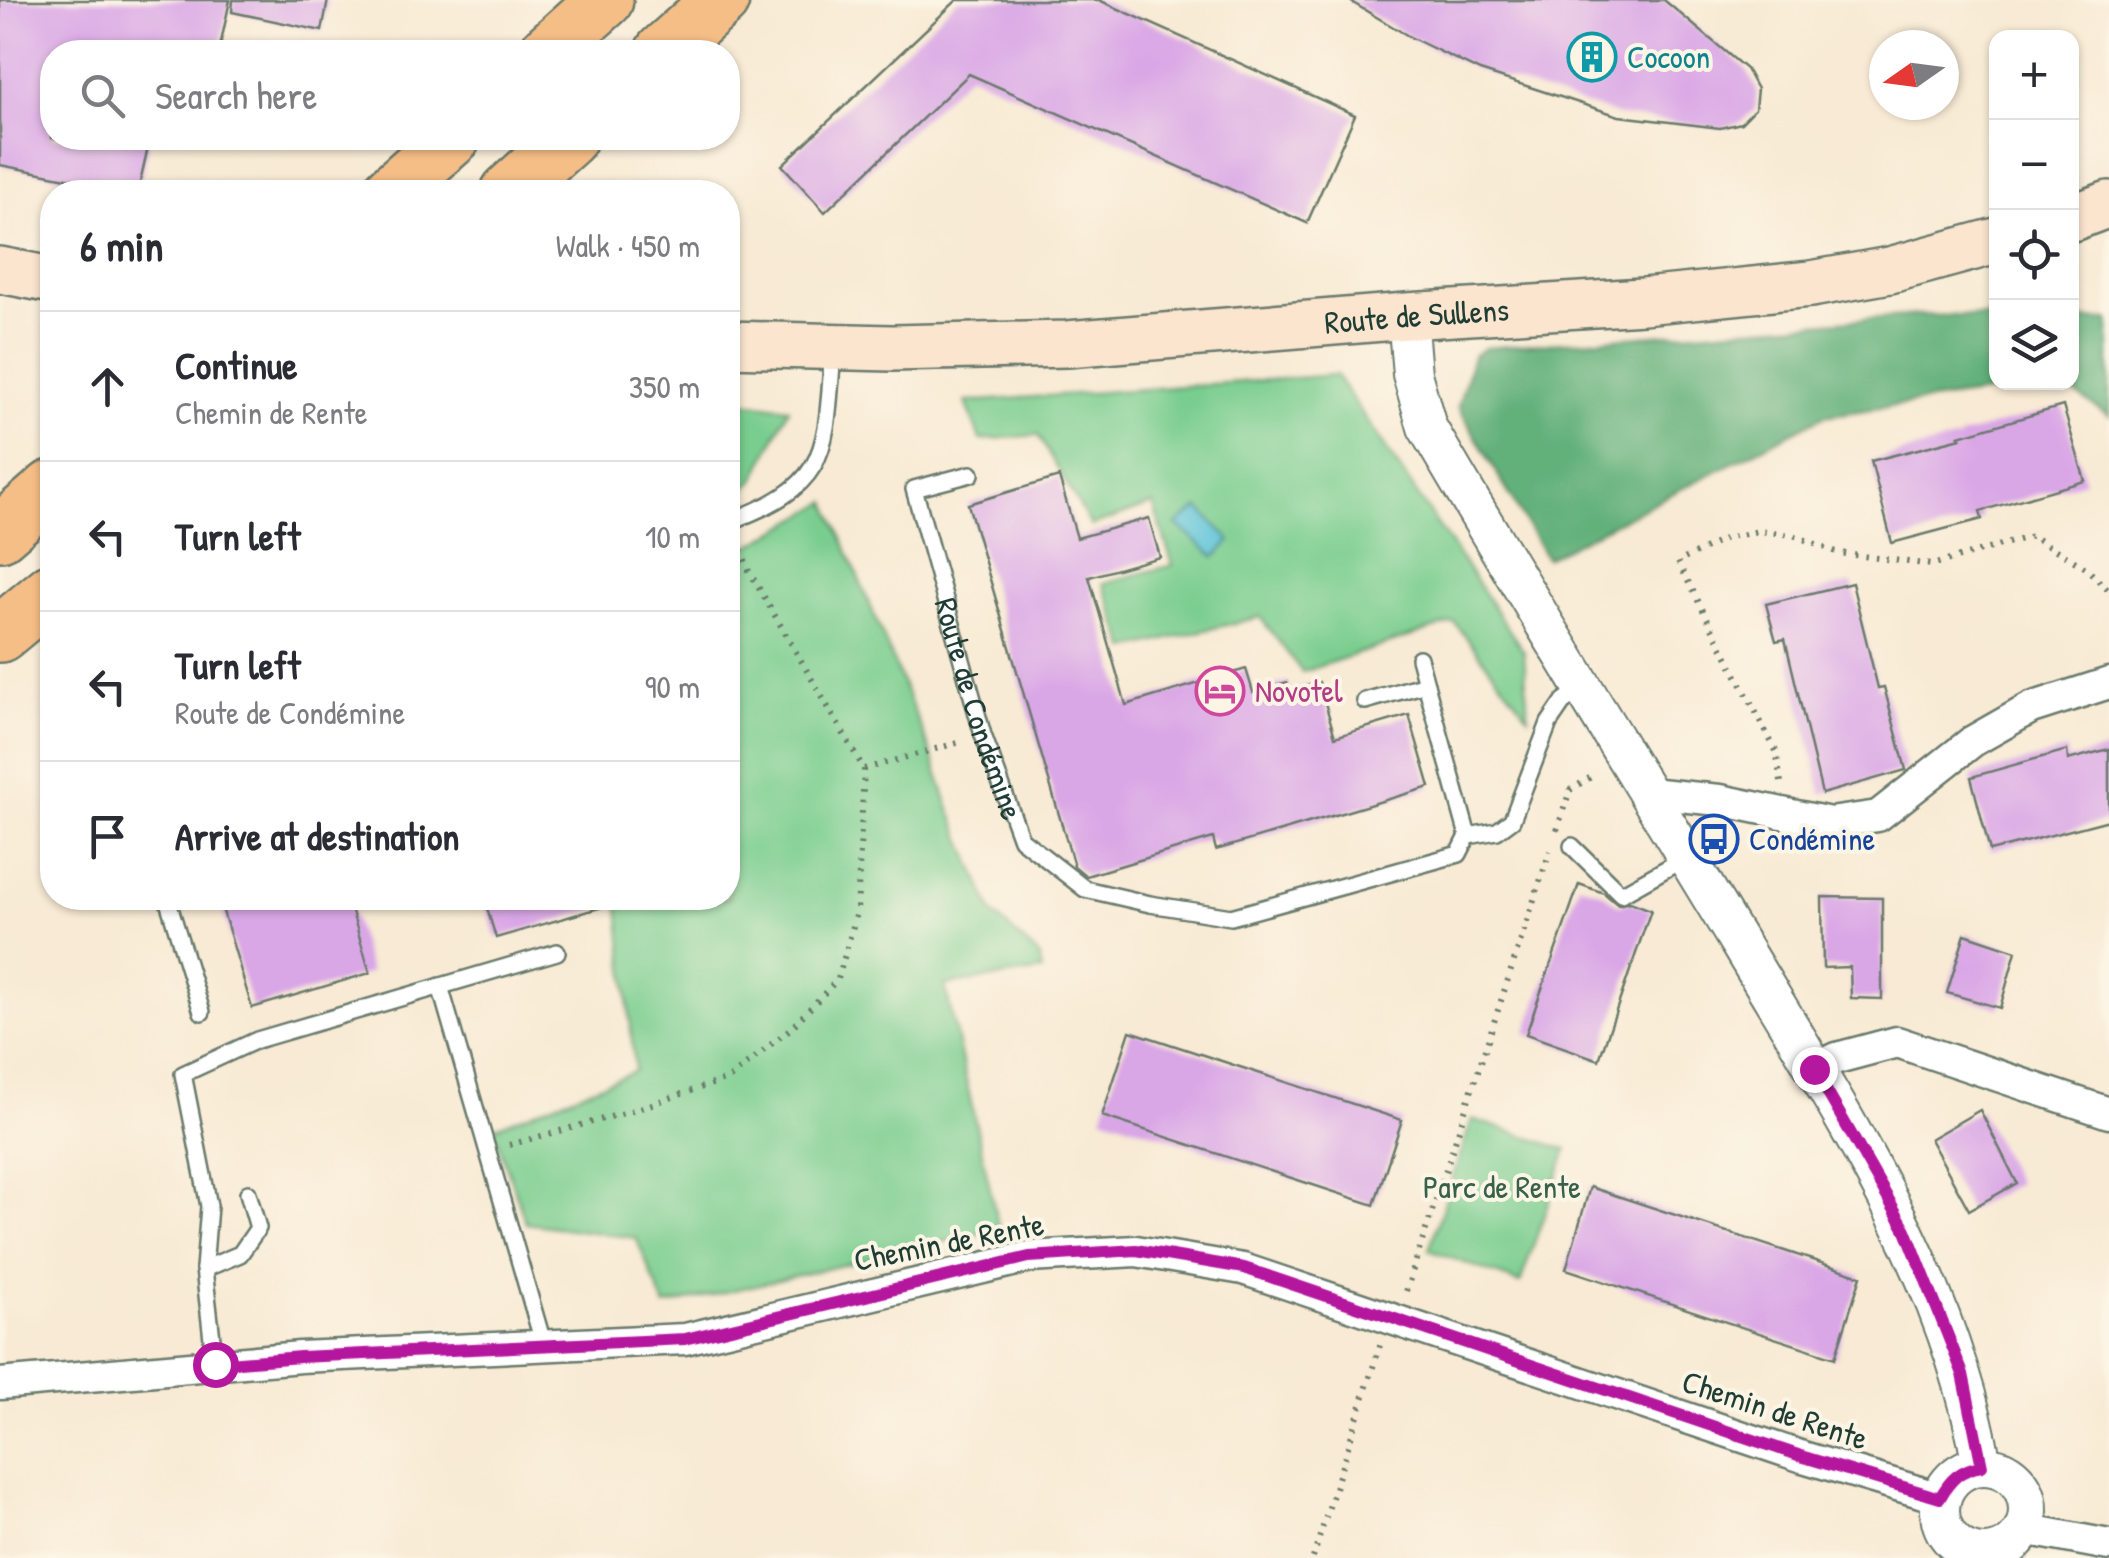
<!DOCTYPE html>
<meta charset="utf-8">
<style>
body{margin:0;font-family:"Patrick Hand",sans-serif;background:#f7f7f7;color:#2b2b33}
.controls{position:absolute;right:30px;top:30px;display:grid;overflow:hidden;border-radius:20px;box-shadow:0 2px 8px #0004}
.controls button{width:90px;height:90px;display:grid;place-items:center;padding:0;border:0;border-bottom:2px solid #e1e1e2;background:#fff;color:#2b2b33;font:50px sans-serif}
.compass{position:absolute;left:1869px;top:30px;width:90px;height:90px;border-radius:50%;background:#fff;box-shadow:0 2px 8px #0004;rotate:256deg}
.stop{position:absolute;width:30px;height:30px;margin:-22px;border:8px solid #b5179e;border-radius:50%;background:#fff}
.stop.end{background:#b5179e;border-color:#fff;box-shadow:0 2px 10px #0008}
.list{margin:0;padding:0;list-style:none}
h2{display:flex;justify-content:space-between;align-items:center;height:130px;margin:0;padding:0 40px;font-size:42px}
h2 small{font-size:32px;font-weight:400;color:#7c7c81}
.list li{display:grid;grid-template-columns:65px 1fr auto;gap:30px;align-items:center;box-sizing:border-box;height:150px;padding:0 40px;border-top:2px solid #e1e1e2}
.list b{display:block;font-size:38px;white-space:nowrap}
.list p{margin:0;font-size:32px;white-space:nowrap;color:#7c7c81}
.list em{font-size:32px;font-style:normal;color:#7c7c81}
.icon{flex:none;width:55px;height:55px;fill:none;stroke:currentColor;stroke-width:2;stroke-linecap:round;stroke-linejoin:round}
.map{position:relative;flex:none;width:2109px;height:1558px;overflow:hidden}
.search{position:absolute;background:#fff;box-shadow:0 2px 8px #0004;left:40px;top:40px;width:700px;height:110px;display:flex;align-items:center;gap:25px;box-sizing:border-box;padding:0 35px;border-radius:40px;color:#7c7c81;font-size:38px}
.panel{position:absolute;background:#fff;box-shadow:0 2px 8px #0004;left:40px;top:180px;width:700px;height:730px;border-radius:40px}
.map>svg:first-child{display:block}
.green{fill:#79cd8f;stroke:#4c8562;stroke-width:2.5}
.forest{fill:#62b07a;stroke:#407657;stroke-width:2.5}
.water{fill:#5cc3d9;stroke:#3e8086;stroke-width:2.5}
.building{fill:#d9a6e6}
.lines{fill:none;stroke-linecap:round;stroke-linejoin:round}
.service-casing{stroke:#6b7a6c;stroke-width:20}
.minor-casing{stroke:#6b7a6c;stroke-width:35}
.tertiary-casing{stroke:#6b7a6c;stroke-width:42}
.secondary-casing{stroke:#6b7a6c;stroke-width:50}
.motorway-casing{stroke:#6b7a6c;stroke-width:60}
.path{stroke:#6b7a6c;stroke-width:6;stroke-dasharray:2.5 8;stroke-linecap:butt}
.service{stroke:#fff;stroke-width:15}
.minor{stroke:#fff;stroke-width:30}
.tertiary{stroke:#fff;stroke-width:38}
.secondary{stroke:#fbe5cf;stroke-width:45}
.motorway{stroke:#f6be87;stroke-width:55}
.route{stroke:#b5179e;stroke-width:12}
.labels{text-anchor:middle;stroke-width:8;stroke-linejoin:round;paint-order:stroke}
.culture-label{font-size:32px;fill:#0d838f;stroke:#fcf5e5;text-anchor:start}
.street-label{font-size:32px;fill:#1f3d34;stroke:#fcf5e5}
.hotel-label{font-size:32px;fill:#b23c85;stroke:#fcf5e5;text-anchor:start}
.transit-label{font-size:32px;fill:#164399;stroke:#fcf5e5;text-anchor:start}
.park-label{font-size:32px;fill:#36614b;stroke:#fcf5e5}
</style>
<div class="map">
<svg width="2109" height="1558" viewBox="0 0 2109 1558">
<rect width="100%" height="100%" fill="#fcf5e5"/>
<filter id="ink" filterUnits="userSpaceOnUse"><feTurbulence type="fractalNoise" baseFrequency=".01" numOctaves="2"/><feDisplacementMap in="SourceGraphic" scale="20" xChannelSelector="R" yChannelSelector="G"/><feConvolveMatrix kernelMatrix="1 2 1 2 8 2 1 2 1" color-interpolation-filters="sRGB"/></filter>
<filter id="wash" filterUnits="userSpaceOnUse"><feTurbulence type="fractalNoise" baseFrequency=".0048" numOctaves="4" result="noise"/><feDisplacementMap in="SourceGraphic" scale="40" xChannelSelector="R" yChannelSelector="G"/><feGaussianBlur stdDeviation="2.25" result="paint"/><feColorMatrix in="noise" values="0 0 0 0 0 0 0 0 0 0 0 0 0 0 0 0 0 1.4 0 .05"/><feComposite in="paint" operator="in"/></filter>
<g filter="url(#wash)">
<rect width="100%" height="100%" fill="#f8ead4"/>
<!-- green -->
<g class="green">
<path d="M 1336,375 L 1524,652 L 1528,716 L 1454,622 L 1302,672 L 1260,617 L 1127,649 L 1103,583 L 1173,565 L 1153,504 L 1091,526 L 1038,435 L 980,440 L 966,402 Z"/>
<path d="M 728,400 L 789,408 L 754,481 L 728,503 Z"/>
<path d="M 827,502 L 928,745 L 949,807 L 993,914 L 1039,956 L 1042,971 L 945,985 L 999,1229 L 665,1306 L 636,1238 L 526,1223 L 493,1128 L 635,1071 L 618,898 L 728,898 L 728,554 L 746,548 Z"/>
<path d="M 1472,1119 L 1567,1150 L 1520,1283 L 1429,1250 Z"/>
</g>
<!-- forest -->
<g class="forest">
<path d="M 1919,315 L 1996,317 L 1996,382 L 2057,383 L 1824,416 L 1546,558 L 1458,406 L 1473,356 L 1485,348 Z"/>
<path d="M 2072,319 L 2109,320 L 2109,416 L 2060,383 L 2072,382 Z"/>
</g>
<!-- water -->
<path class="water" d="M 1199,508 L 1231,541 L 1215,557 L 1176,524 Z"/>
<g id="blocks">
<!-- building -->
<g class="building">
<path d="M 0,0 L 230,0 L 219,52 L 52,52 L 52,138 L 150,138 L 138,192 L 0,165 Z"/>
<path d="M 233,0 L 328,0 L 322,31 L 232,12 Z"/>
<path d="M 957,0 L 1099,0 L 1355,115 L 1307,223 L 969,74 L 825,212 L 782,165 Z"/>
<path d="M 1348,0 L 1664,0 L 1746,69 L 1757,89 L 1755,109 L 1741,123 L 1720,128 L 1619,116 L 1480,71 L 1410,37 Z"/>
<path d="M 2063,406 L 2085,481 L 1980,511 L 1982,519 L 1892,543 L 1871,461 L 1961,438 L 1959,436 Z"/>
<path d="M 1059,477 L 1077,538 L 1149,518 L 1160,557 L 1089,577 L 1126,705 L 1246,669 L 1253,692 L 1287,682 L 1290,691 L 1319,682 L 1335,737 L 1409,715 L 1430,787 L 1216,850 L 1213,838 L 1086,876 L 1074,866 L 968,504 Z"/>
<path d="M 1852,583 L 1878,688 L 1884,687 L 1906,770 L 1822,794 L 1785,639 L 1776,641 L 1766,604 Z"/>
<path d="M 2109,749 L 2109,820 L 1990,851 L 1971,777 L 2067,750 L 2068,760 Z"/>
<path d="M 1579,884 L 1604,893 L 1618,905 L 1630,902 L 1651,910 L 1599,1060 L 1526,1034 Z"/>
<path d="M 1822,897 L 1882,898 L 1882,999 L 1851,998 L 1850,967 L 1823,968 Z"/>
<path d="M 219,898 L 348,898 L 370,973 L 252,1008 Z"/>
<path d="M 484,898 L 608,898 L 609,905 L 496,938 Z"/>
<path d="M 1965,934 L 2016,951 L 2000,1008 L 1947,993 Z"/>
<path d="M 1130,1031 L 1402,1120 L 1374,1205 L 1102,1116 Z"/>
<path d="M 1980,1110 L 2017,1183 L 1969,1210 L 1930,1139 Z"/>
<path d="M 1590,1187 L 1861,1276 L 1835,1358 L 1566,1269 Z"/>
</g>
</g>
</g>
<g filter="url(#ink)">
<use href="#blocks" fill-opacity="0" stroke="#6b7a6c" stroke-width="2.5"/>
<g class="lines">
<!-- service casing -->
<g class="service-casing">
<g id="service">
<path id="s1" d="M 971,474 L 914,489 L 983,735 L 1021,839 L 1085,889 L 1150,904 L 1231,917 L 1459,854 L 1468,836 L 1497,831 L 1512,820 L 1549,723 L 1564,701 L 1581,689"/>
<path d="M 728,522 C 832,484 825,451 833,350"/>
<path d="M 1419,658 L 1426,684"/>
<path d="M 1365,701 L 1426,684 L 1468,836"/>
<path d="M 1572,846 L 1621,894 L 1687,857"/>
<path d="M 167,898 L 202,1012"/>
<path d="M 440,986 L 544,1346"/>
<path d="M 204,1269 L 209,1206 L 183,1074 L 257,1040 L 557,952"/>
<path d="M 215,1365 L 204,1269 L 240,1254 L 258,1228 L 248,1193"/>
</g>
</g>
<!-- minor casing -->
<g class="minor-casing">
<g id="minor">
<path d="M 1648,793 L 1720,800 L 1830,823 L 1878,816 L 1973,741 L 2031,708 L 2109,683"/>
<path d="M 1814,1069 L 1837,1058 L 1897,1042 L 2109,1113"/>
<path d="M 0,1384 L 300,1357 L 685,1339 L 1029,1257 L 1136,1251 L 1243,1269 L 1803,1457 L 1940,1498"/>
<path d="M 2024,1529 L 2109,1545"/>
</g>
</g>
<!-- tertiary casing -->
<g class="tertiary-casing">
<g id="tertiary">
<path d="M 1407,316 L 1412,374 L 1427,427 C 1529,602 1636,773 1741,946 C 1840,1112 1948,1272 1982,1465"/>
<circle cx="1984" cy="1510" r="44"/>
</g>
</g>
<!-- secondary casing -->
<g class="secondary-casing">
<g id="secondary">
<path d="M 2072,218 L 2109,204"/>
<path d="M 0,270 L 52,280"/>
<path id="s2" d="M 728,344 L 892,348 L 1067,344 L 1407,316 L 1643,301 L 1811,284 L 1890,270 L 1996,241"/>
</g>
</g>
<!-- motorway casing -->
<g class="motorway-casing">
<g id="motorway">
<path d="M 547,52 L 605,0"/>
<path d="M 663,52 L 721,0"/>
<path d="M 391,192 L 452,138"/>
<path d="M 509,192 L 569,138"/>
<path d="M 0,533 L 52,488"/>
<path d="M 0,634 L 52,591"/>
</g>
</g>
<!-- path -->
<g class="path">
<path d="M 864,769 L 964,741"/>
<path d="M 1781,782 L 1776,751 L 1678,562 L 1726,538 L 1759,531 L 1793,535 L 1839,553 L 1932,565 L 2032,536 L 2086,568 L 2109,591"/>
<path d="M 1557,830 L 1570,790 L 1596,774"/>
<path d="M 509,1145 L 628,1112 L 730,1078 L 791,1028 L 838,979 L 857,912 L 864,769 L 749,571 L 738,541"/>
<path d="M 1406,1291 L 1550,851"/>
<path d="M 1313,1558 L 1380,1345"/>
</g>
<!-- service -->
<use href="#service" class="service"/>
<!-- minor -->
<use href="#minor" class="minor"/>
<!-- tertiary -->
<use href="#tertiary" class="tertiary"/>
<!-- secondary -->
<use href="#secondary" class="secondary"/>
<!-- motorway -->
<use href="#motorway" class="motorway"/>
</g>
</g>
<g class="lines" filter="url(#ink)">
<!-- route -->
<path class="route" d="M 215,1364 L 300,1357 L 685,1339 L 1029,1257 L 1136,1250 L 1244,1268 L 1804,1457 L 1940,1498 C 1950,1479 1961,1469 1982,1466 L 1963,1374 L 1906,1230 L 1814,1069"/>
</g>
<!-- icons -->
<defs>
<g id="building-ring" transform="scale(2.5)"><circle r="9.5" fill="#fcf5e5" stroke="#0f9aa8" stroke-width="1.5"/><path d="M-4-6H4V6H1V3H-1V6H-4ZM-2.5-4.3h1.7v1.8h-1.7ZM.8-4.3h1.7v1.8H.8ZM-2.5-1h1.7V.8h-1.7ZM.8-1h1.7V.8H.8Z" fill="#0f9aa8"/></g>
<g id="hotel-ring" transform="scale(2.5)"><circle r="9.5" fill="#fcf5e5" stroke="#d1479c" stroke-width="1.5"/><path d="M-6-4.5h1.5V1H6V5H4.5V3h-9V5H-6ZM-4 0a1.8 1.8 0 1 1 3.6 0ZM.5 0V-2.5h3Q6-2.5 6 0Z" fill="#d1479c"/></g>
<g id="bus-ring" transform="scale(2.5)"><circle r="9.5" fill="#fcf5e5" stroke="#1a4fb4" stroke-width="1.5"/><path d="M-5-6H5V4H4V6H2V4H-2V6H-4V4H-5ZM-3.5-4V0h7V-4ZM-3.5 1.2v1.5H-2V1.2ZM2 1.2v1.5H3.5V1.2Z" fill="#1a4fb4"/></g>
</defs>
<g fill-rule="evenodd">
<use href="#building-ring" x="1592" y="57"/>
<use href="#hotel-ring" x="1220" y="691"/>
<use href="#bus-ring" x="1714" y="839"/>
</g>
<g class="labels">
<!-- culture labels -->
<g class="culture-label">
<text x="1627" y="68">Cocoon</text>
</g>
<!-- street labels -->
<g class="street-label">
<text dy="11" stroke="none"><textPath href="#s2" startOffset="690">Route de Sullens</textPath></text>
<text dy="11" stroke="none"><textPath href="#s1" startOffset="288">Route de Condémine</textPath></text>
<text transform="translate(949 1242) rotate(-11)" y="11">Chemin de Rente</text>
<text transform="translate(1775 1410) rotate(18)" y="11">Chemin de Rente</text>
</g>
<!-- hotel labels -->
<g class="hotel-label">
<text x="1255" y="702">Novotel</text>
</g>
<!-- transit labels -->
<g class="transit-label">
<text x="1749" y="850">Condémine</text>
</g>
<!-- park labels -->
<g class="park-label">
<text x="1502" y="1198">Parc de Rente</text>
</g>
</g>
</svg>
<div class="controls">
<button>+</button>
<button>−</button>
<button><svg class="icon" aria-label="locate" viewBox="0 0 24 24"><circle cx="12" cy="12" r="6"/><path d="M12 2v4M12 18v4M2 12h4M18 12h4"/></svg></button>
<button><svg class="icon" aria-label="layers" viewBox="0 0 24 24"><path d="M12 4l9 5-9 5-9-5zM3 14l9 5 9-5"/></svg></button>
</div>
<svg class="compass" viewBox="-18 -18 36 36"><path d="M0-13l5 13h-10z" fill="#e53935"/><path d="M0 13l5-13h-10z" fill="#7c7c81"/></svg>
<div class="stop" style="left:215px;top:1364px"></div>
<div class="stop end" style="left:1814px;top:1069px"></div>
<div class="search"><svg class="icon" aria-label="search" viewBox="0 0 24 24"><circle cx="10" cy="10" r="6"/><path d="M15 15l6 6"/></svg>Search here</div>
<section class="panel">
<h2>6 min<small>Walk · 450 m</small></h2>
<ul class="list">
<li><svg class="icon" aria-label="ahead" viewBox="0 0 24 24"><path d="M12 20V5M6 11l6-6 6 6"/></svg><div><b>Continue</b><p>Chemin de Rente</p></div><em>350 m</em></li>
<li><svg class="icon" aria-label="left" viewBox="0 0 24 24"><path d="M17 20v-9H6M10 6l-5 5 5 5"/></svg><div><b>Turn left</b></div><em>10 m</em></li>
<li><svg class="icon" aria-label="left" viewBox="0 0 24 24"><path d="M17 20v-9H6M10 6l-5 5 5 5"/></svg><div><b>Turn left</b><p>Route de Condémine</p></div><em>90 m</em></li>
<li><svg class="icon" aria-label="arrive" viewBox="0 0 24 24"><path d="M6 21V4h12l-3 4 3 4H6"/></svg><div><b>Arrive at destination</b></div></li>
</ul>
</section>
</div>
